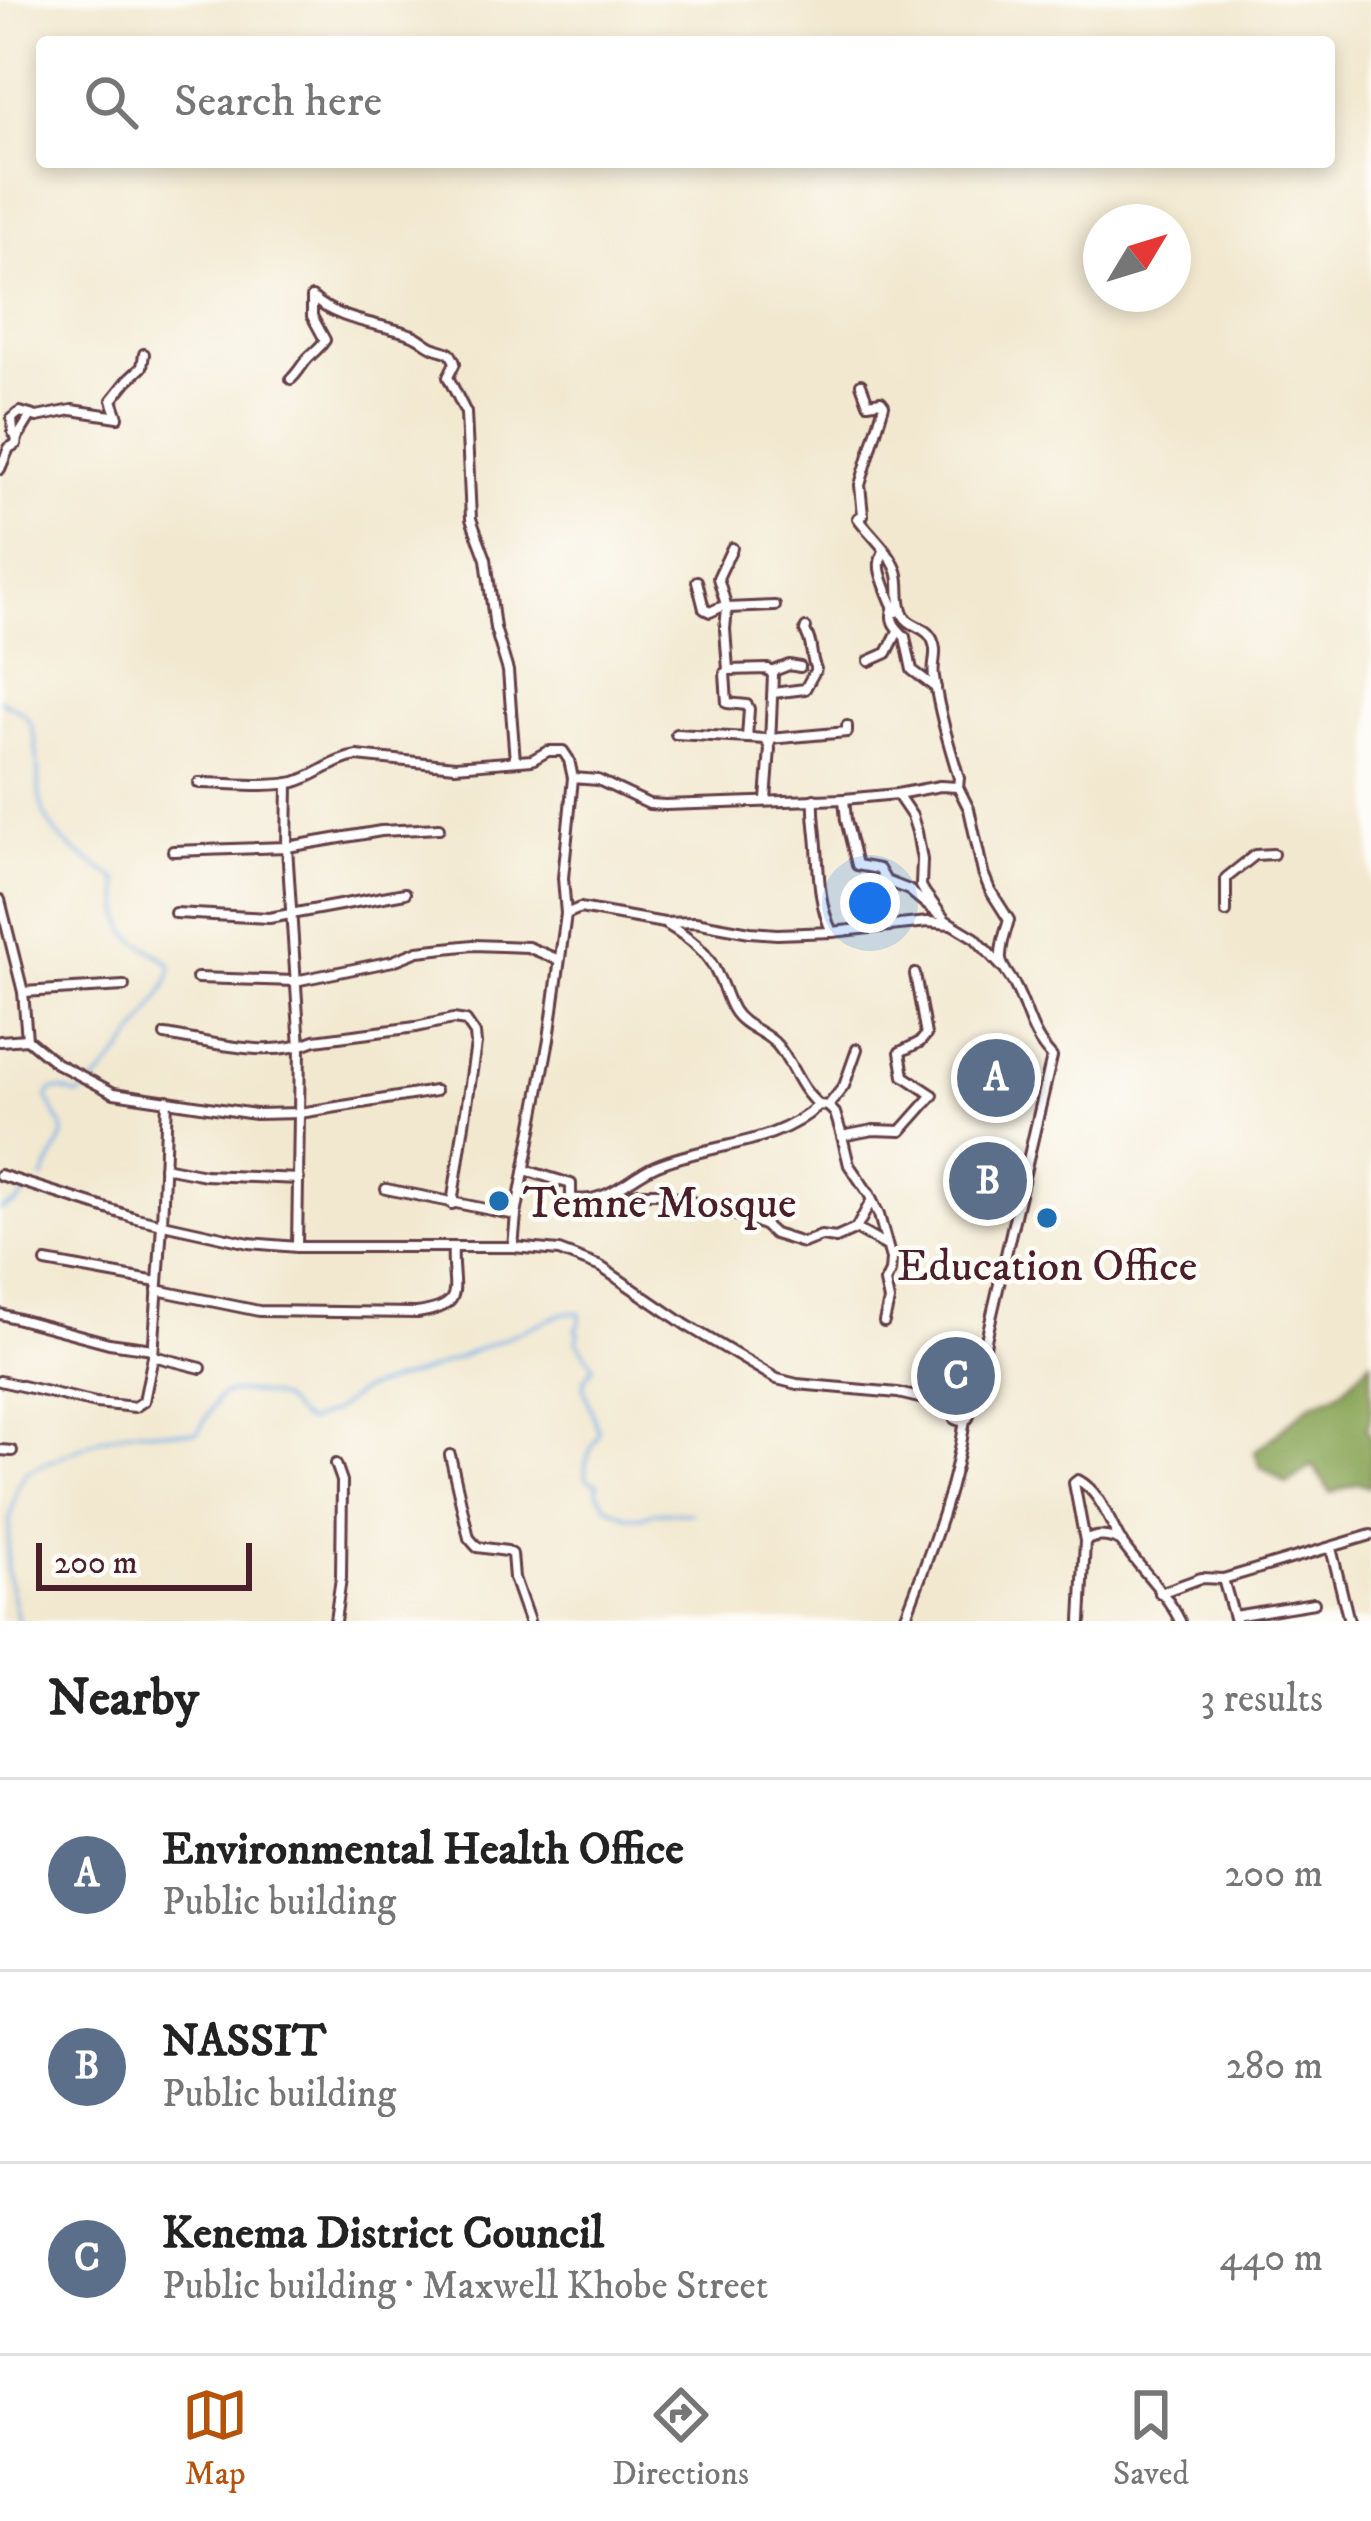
<!DOCTYPE html>
<meta charset="utf-8">
<style>
body{margin:0;font-family:"IM FELL DW Pica",serif;background:#f2f2f2;color:#222}
.compass{position:absolute;left:1083px;top:204px;width:108px;height:108px;border-radius:50%;background:#fff;box-shadow:0 6px 18px #0003;rotate:52deg}
.scale{position:absolute;left:36px;bottom:30px;width:216px;box-sizing:border-box;padding-left:12px;border:6px solid #4a1f2b;border-top:0;font-size:33px;line-height:42px;white-space:nowrap;color:#4a1f2b;-webkit-text-stroke:9px #fdfcf7;paint-order:stroke}
.you{position:absolute;left:870px;top:903px;width:42px;height:42px;margin:-30px;border:9px solid #fff;border-radius:50%;background:#1a73e8;box-shadow:0 0 0 18px #1a73e833}
.badge{display:grid;place-items:center;width:78px;height:78px;border-radius:50%;background:#b45309;color:#fff;font-size:39px;font-weight:700}
.pin{position:absolute;translate:-50% -50%;border:6px solid #fff;box-shadow:0 3px 12px #0006}
.list{margin:0;padding:0;list-style:none}
h2{display:flex;justify-content:space-between;align-items:center;height:156px;margin:0;padding:0 48px;font-size:51px}
h2 small{font-size:39px;font-weight:400;color:#767676}
.list li{display:grid;grid-template-columns:78px 1fr auto;gap:36px;align-items:center;box-sizing:border-box;height:192px;padding:0 48px;border-top:3px solid #e0e0e0}
.list b{display:block;font-size:45px;white-space:nowrap}
.list p{margin:0;font-size:39px;white-space:nowrap;color:#767676}
.list em{font-size:39px;font-style:normal;color:#767676}
.icon{flex:none;width:66px;height:66px;fill:none;stroke:currentColor;stroke-width:2;stroke-linecap:round;stroke-linejoin:round}
.map{position:relative;flex:none;width:1371px;height:1621px;overflow:hidden}
.search{position:absolute;background:#fff;box-shadow:0 6px 18px #0003;left:36px;right:36px;top:36px;height:132px;display:flex;align-items:center;gap:30px;box-sizing:border-box;padding:0 42px;border-radius:12px;color:#767676;font-size:45px}
.sheet{height:732px;background:#fff}
nav{display:flex;justify-content:space-around;align-items:center;box-sizing:border-box;height:168px;border-top:3px solid #e0e0e0;background:#fff;font-size:33px;color:#767676}
nav a{display:grid;justify-items:center;gap:6px}
nav .on{color:#b45309}
.map>svg:first-child{display:block}
.forest{fill:#8aa658;stroke:#6a6242;stroke-width:3}
.lines{fill:none;stroke-linecap:round;stroke-linejoin:round}
.stream{stroke:#77b0e7;stroke-width:3}
.street-casing{stroke:#633d44;stroke-width:14}
.street{stroke:#fff;stroke-width:8}
.poi-dot{fill:#1f6fb2;stroke:#fdfcf7;stroke-width:4.5}
.labels{text-anchor:middle;stroke-width:9;stroke-linejoin:round;paint-order:stroke}
.poi-label{font-size:45px;fill:#4a1f2b;stroke:#fdfcf7;text-anchor:start}
</style>
<div class="map">
<svg width="1371" height="1621" viewBox="0 0 1371 1621">
<rect width="100%" height="100%" fill="#fdfcf7"/>
<filter id="ink" filterUnits="userSpaceOnUse"><feTurbulence type="fractalNoise" baseFrequency=".00833" numOctaves="2"/><feDisplacementMap in="SourceGraphic" scale="24" xChannelSelector="R" yChannelSelector="G"/><feConvolveMatrix kernelMatrix="1 2 1 2 8 2 1 2 1" color-interpolation-filters="sRGB"/></filter>
<filter id="wash" filterUnits="userSpaceOnUse"><feTurbulence type="fractalNoise" baseFrequency=".004" numOctaves="4" result="noise"/><feDisplacementMap in="SourceGraphic" scale="48" xChannelSelector="R" yChannelSelector="G"/><feGaussianBlur stdDeviation="2.7" result="paint"/><feColorMatrix in="noise" values="0 0 0 0 0 0 0 0 0 0 0 0 0 0 0 0 0 1.4 0 .05"/><feComposite in="paint" operator="in"/></filter>
<g filter="url(#wash)">
<rect width="100%" height="100%" fill="#f2e8cf"/>
<!-- forest -->
<path class="forest" d="M 1371,1361 L 1371,1414 L 1367,1431 L 1371,1433 L 1371,1487 L 1358,1483 L 1331,1493 L 1313,1465 L 1287,1484 L 1260,1466 L 1255,1452 L 1311,1404 L 1340,1392 Z"/>
<g class="lines">
<!-- stream -->
<g class="stream">
<path d="M 0,700 C 8,705 18,708 24,714 C 44,734 33,786 44,813 C 58,847 91,860 118,881 C 121,897 120,916 126,930 C 134,945 159,950 172,967 C 169,995 104,1082 79,1095 L 62,1090 L 52,1090 L 47,1098 L 62,1126 L 63,1136 L 43,1179"/>
<path d="M 0,1210 L 17,1203 L 29,1189"/>
<path d="M 18,1621 L 7,1570 L 10,1518 L 18,1486 L 26,1472 L 98,1440 L 133,1430 L 197,1433 C 221,1398 210,1388 256,1393 C 267,1395 276,1395 285,1403 C 294,1411 295,1417 307,1422 L 332,1412 L 361,1391 L 431,1369 L 564,1313 L 580,1313 L 580,1323 L 576,1329 L 579,1332 L 577,1341 L 594,1366 L 584,1379 L 584,1389 L 599,1433 C 592,1447 581,1464 587,1479 L 598,1484 L 597,1492 L 607,1506 L 627,1516 L 640,1517 L 656,1512 L 692,1513"/>
</g>
</g>
</g>
<g filter="url(#ink)">
<g class="lines">
<!-- street casing -->
<g class="street-casing">
<g id="street">
<path d="M 291,379 C 299,372 303,362 310,356 C 316,350 320,348 325,340 L 312,316 L 312,297 C 338,321 378,323 410,334 C 420,337 426,345 435,348 C 447,353 450,349 455,363 L 448,377 L 466,413 L 471,519 L 486,559 L 495,628 L 508,671 L 515,761"/>
<path d="M 861,384 L 868,403 L 881,401 L 884,405 L 860,485 L 863,515 L 858,518 C 870,535 889,550 897,571 C 902,585 896,601 904,616 C 911,629 932,625 935,649 C 936,658 932,667 934,677 C 939,712 949,745 959,778 L 958,787 L 969,809 L 983,873 L 990,890 L 1009,920 C 1005,933 1000,947 1001,960 C 1003,970 1011,977 1015,986 C 1029,1013 1030,1034 1052,1057 L 986,1340 C 983,1362 982,1390 969,1408"/>
<path d="M 30,417 L 17,438 L 13,432 L 12,418 L 20,412 L 37,417 L 72,410 L 118,417 L 112,400 L 128,380 L 142,367 L 144,354"/>
<path d="M 0,469 L 9,448 L 16,444 L 17,438"/>
<path d="M 884,551 C 881,558 879,562 880,569 C 881,577 892,607 897,612"/>
<path d="M 697,581 L 704,609 L 710,612 L 721,607 L 727,608 L 718,578 L 732,548"/>
<path d="M 893,609 C 889,623 897,628 905,637 L 912,670 L 936,688"/>
<path d="M 869,661 L 887,653 L 898,631"/>
<path d="M 728,670 L 725,629 L 727,608 L 775,606"/>
<path d="M 771,672 L 789,665 L 800,667"/>
<path d="M 773,693 L 805,689 L 816,669 C 809,655 814,644 805,631 L 806,628"/>
<path d="M 676,734 L 766,739 L 770,749 L 766,800"/>
<path d="M 747,738 L 749,709 L 747,705 L 727,703 L 725,673 L 728,670 L 768,669 L 773,675 L 770,743"/>
<path d="M 770,739 L 847,732 L 847,726"/>
<path d="M 573,778 L 598,780 L 649,804 L 665,805 L 844,799 L 897,794 L 940,786 L 958,787"/>
<path d="M 199,783 C 227,783 268,788 295,782 C 317,776 334,759 357,756 L 455,766 L 532,760 L 548,751 L 563,751 L 569,760 L 573,778 L 563,878 L 566,914 L 549,1039 L 516,1215 L 513,1247"/>
<path d="M 288,783 L 287,847 L 300,1047 L 297,1247"/>
<path d="M 897,794 L 912,816 L 917,832 L 922,860 L 921,886 L 925,893 L 945,920 L 975,938 L 1001,966"/>
<path d="M 844,799 L 846,820 L 857,865 L 879,869 L 886,881 L 909,890 L 938,914"/>
<path d="M 173,851 L 287,847 L 381,831 L 439,828"/>
<path d="M 0,900 L 23,992 L 27,1039"/>
<path d="M 863,901 L 881,925"/>
<path d="M 1226,912 L 1226,878 L 1255,855 L 1273,854"/>
<path d="M 175,913 L 269,918 L 405,893"/>
<path d="M 566,914 L 580,908 L 664,923 L 695,922 L 750,932 L 777,934 L 832,932 C 819,905 819,877 817,847 C 816,830 813,816 814,799"/>
<path d="M 666,924 C 689,938 707,950 718,976 C 724,987 727,1000 733,1010 C 743,1027 765,1031 777,1045 C 793,1064 799,1089 819,1105"/>
<path d="M 832,932 L 928,922 L 950,924"/>
<path d="M 197,978 L 295,981 L 393,961 L 418,951 L 473,945 L 528,947 L 559,960"/>
<path d="M 23,992 L 124,986"/>
<path d="M 165,1035 C 212,1042 270,1060 315,1040 L 416,1027 L 453,1019 L 466,1021 L 475,1034 L 476,1044 L 452,1204"/>
<path d="M 0,1041 L 27,1039 L 56,1063 L 114,1093 L 255,1114 L 300,1113 L 435,1091"/>
<path d="M 828,1106 L 835,1113 L 842,1136 L 873,1130 L 901,1131 L 933,1095 L 904,1076 L 900,1052 L 920,1042 L 926,1035 L 915,974"/>
<path d="M 842,1136 L 849,1165 L 869,1194 L 879,1215 L 891,1259 L 890,1272 L 885,1282 L 889,1301 L 884,1322"/>
<path d="M 164,1167 L 205,1175 L 299,1179"/>
<path d="M 525,1170 L 571,1184 L 571,1198 C 606,1206 626,1179 655,1166 C 708,1143 775,1147 819,1105 L 828,1106 L 844,1086 L 857,1049"/>
<path d="M 0,1175 L 136,1218 L 249,1243 L 297,1247 L 513,1247 L 559,1251 L 601,1267 L 686,1325 L 777,1379 L 797,1384 L 898,1393 L 954,1406 L 964,1404 L 970,1412 L 968,1418 L 961,1421 L 955,1419 L 952,1412 L 954,1406"/>
<path d="M 386,1189 L 516,1215"/>
<path d="M 613,1193 L 619,1197 L 640,1193 L 661,1193 L 750,1219 L 765,1226 L 774,1234 L 803,1243 L 821,1236 L 836,1238 L 856,1229"/>
<path d="M 870,1203 L 856,1229 L 885,1245"/>
<path d="M 46,1262 L 157,1282"/>
<path d="M 157,1290 L 259,1311 L 417,1313 C 470,1305 450,1289 453,1247"/>
<path d="M 0,1314 L 109,1343 L 153,1349"/>
<path d="M 153,1356 L 201,1368"/>
<path d="M 0,1381 L 96,1403 L 135,1407 L 144,1401 L 153,1356 L 162,1224 L 167,1100"/>
<path d="M 0,1450 L 12,1451"/>
<path d="M 450,1455 L 469,1538 L 477,1547 L 507,1551 L 512,1554 L 514,1578 L 529,1621"/>
<path d="M 1085,1541 L 1074,1483 L 1078,1480 C 1102,1493 1108,1521 1122,1543 C 1140,1569 1166,1592 1180,1621"/>
<path d="M 1331,1548 L 1349,1621"/>
<path d="M 1223,1579 L 1235,1621"/>
<path d="M 1160,1593 L 1201,1578 L 1223,1579 L 1371,1535"/>
<path d="M 1234,1616 L 1314,1603"/>
<path d="M 335,1621 L 341,1578 L 342,1481 L 336,1464"/>
<path d="M 904,1621 C 929,1555 955,1491 965,1420"/>
<path d="M 1081,1621 L 1085,1541 C 1098,1534 1109,1536 1122,1542"/>
</g>
</g>
<!-- street -->
<use href="#street" class="street"/>
</g>
</g>
<!-- markers -->
<g class="poi-dot">
<circle cx="499" cy="1201" r="12"/>
<circle cx="1047" cy="1218" r="12"/>
</g>
<g class="labels">
<!-- poi labels -->
<g class="poi-label">
<text x="523" y="1217">Temne Mosque</text>
<text x="1047" y="1280" text-anchor="middle">Education Office</text>
</g>
</g>
</svg>
<svg class="compass" viewBox="-18 -18 36 36"><path d="M0-13l5 13h-10z" fill="#e53935"/><path d="M0 13l5-13h-10z" fill="#767676"/></svg>
<div class="scale">200 m</div>
<div class="you"></div>
<div class="pin badge" style="left:996px;top:1078px;background:#5c6f8a">A</div>
<div class="pin badge" style="left:988px;top:1181px;background:#5c6f8a">B</div>
<div class="pin badge" style="left:956px;top:1376px;background:#5c6f8a">C</div>
<div class="search"><svg class="icon" aria-label="search" viewBox="0 0 24 24"><circle cx="10" cy="10" r="6"/><path d="M15 15l6 6"/></svg>Search here</div>
</div>
<section class="sheet">
<h2>Nearby<small>3 results</small></h2>
<ul class="list">
<li><span class="badge" style="background:#5c6f8a">A</span><div><b>Environmental Health Office</b><p>Public building</p></div><em>200 m</em></li>
<li><span class="badge" style="background:#5c6f8a">B</span><div><b>NASSIT</b><p>Public building</p></div><em>280 m</em></li>
<li><span class="badge" style="background:#5c6f8a">C</span><div><b>Kenema District Council</b><p>Public building · Maxwell Khobe Street</p></div><em>440 m</em></li>
</ul>
</section>
<nav>
<a class="on"><svg class="icon" aria-label="map" viewBox="0 0 24 24"><path d="M3 6l6-2 6 2 6-2v14l-6 2-6-2-6 2zM9 4v14M15 6v14"/></svg>Map</a>
<a><svg class="icon" aria-label="directions" viewBox="0 0 24 24"><path d="M12 3l9 9-9 9-9-9zM9 14v-3h6M13 9l2 2-2 2"/></svg>Directions</a>
<a><svg class="icon" aria-label="saved" viewBox="0 0 24 24"><path d="M7 4h10v16l-5-4-5 4z"/></svg>Saved</a>
</nav>
